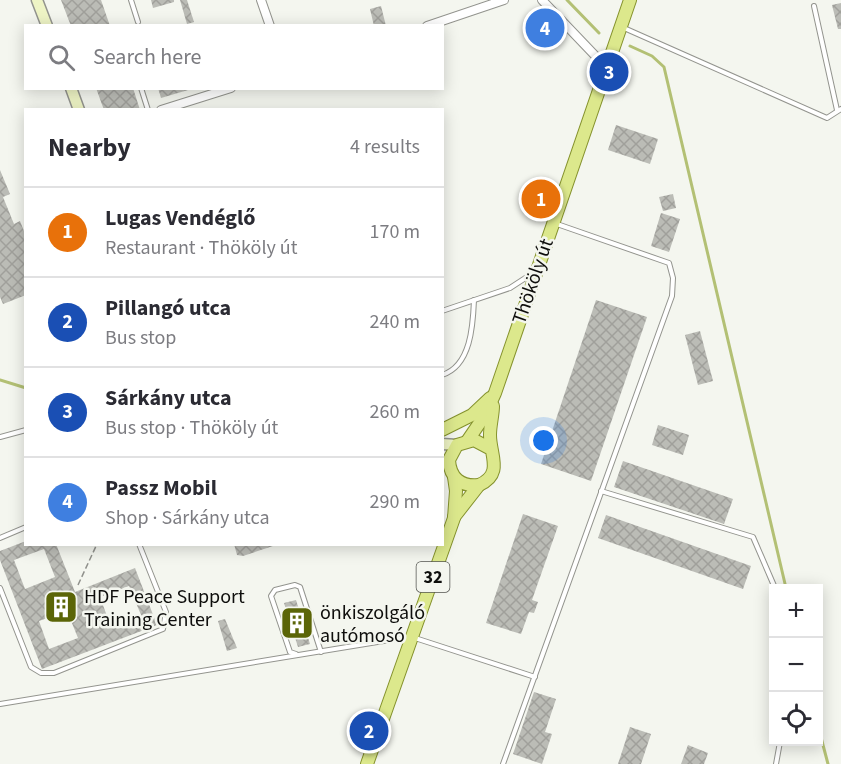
<!DOCTYPE html>
<meta charset="utf-8">
<style>
body{margin:0;font-family:"Source Sans 3",sans-serif;background:#f2f2f3;color:#2b2b33}
.controls{position:absolute;right:18px;bottom:18px;display:grid;overflow:hidden;border-radius:0px;box-shadow:0 3px 15px #0003}
.controls button{width:54px;height:54px;display:grid;place-items:center;padding:0;border:0;border-bottom:2px solid #e1e1e2;background:#fff;color:#2b2b33;font:30px sans-serif}
.you{position:absolute;left:544px;top:441px;width:21px;height:21px;margin:-15px;border:4px solid #fff;border-radius:50%;background:#1a73e8;box-shadow:0 0 0 9px #1a73e833}
.badge{display:grid;place-items:center;width:39px;height:39px;border-radius:50%;background:#5b6507;color:#fff;font-size:20px;font-weight:700}
.pin{position:absolute;translate:-50% -50%;border:3px solid #fff;box-shadow:0 2px 6px #0006}
.list{margin:0;padding:0;list-style:none}
h2{display:flex;justify-content:space-between;align-items:center;height:78px;margin:0;padding:0 24px;font-size:26px}
h2 small{font-size:20px;font-weight:400;color:#7c7c81}
.list li{display:grid;grid-template-columns:39px 1fr auto;gap:18px;align-items:center;box-sizing:border-box;height:90px;padding:0 24px;border-top:2px solid #e1e1e2}
.list b{display:block;font-size:22px;white-space:nowrap}
.list p{margin:0;font-size:20px;white-space:nowrap;color:#7c7c81}
.list em{font-size:20px;font-style:normal;color:#7c7c81}
.icon{flex:none;width:33px;height:33px;fill:none;stroke:currentColor;stroke-width:2;stroke-linecap:round;stroke-linejoin:round}
.map{position:relative;flex:none;width:841px;height:764px;overflow:hidden}
.search{position:absolute;background:#fff;box-shadow:0 3px 15px #0003;left:24px;top:24px;width:420px;height:66px;display:flex;align-items:center;gap:15px;box-sizing:border-box;padding:0 21px;border-radius:0px;color:#7c7c81;font-size:22px}
.panel{position:absolute;background:#fff;box-shadow:0 3px 15px #0003;left:24px;top:108px;width:420px;height:438px;border-radius:0px}
.map>svg:first-child{display:block}
.lines{fill:none;stroke-linecap:round;stroke-linejoin:round}
.stream{stroke:#b3c074;stroke-width:3}
.building{fill:url(#building-cross-hatch);fill-rule:evenodd}
.lane-casing{stroke:#93948e;stroke-width:6}
.street-casing{stroke:#93948e;stroke-width:10}
.secondary-casing{stroke:#93948e;stroke-width:13}
.primary-casing{stroke:#85922d;stroke-width:14}
.path{stroke:#90918c;stroke-width:1.5;stroke-dasharray:6 3;stroke-linecap:butt}
.lane{stroke:#fff;stroke-width:4}
.street{stroke:#fff;stroke-width:8}
.secondary{stroke:#eef4c5;stroke-width:10}
.primary{stroke:#dce88c;stroke-width:12}
.labels{text-anchor:middle;stroke-width:5;stroke-linejoin:round;paint-order:stroke}
.shield{fill:#f4f6ef;stroke:#535450;stroke-width:1.5}
.shield-label{font-size:18px;font-weight:bold;fill:#0e0e0c}
.street-label{font-size:20px;fill:#0e0e0c;stroke:#f4f6ef}
.poi-label{font-size:20px;fill:#0e0e0c;stroke:#f4f6ef;text-anchor:start}
</style>
<div class="map">
<svg width="841" height="764" viewBox="0 0 841 764">
<defs>
<pattern id="building-cross-hatch" width="8" height="8" patternUnits="userSpaceOnUse" patternTransform="scale(1.5)"><rect width="8" height="8" fill="#bbbcb6"/><path d="M0 0l8 8M0 8l8-8" fill="none" stroke="#a0a09b"/></pattern>
</defs>
<rect width="100%" height="100%" fill="#f4f6ef"/>
<g class="lines">
<!-- stream -->
<g class="stream">
<path d="M 567,0 L 599,33"/>
<path d="M 630,46 L 652,56 L 664,67 L 786,588"/>
<path d="M 0,380 L 26,388"/>
<path d="M 818,726 L 828,764"/>
</g>
</g>
<!-- building -->
<g class="building">
<path d="M 61,0 L 101,0 L 110,26 L 71,26 Z"/>
<path d="M 151,0 L 174,0 L 174,2 L 153,8 Z"/>
<path d="M 180,0 L 187,0 L 194,22 L 187,24 Z"/>
<path d="M 841,3 L 841,29 L 838,29 L 832,5 Z"/>
<path d="M 381,6 L 386,26 L 374,26 L 370,9 Z"/>
<path d="M 96,88 L 133,88 L 140,110 L 104,110 Z"/>
<path d="M 158,88 L 187,88 L 188,90 L 161,98 Z"/>
<path d="M 616,125 L 658,139 L 650,164 L 608,150 Z"/>
<path d="M 0,170 L 10,194 L 3,197 L 14,224 L 20,221 L 26,236 L 26,295 L 3,304 L 0,297 Z"/>
<path d="M 673,194 L 676,208 L 663,211 L 659,197 Z"/>
<path d="M 661,213 L 680,219 L 669,252 L 651,246 Z"/>
<path d="M 596,300 L 647,317 L 591,481 L 541,464 Z"/>
<path d="M 700,331 L 713,381 L 698,385 L 685,335 Z"/>
<path d="M 658,425 L 689,435 L 683,455 L 652,445 Z"/>
<path d="M 623,461 L 733,499 L 724,524 L 614,487 Z"/>
<path d="M 523,514 L 558,526 L 532,600 L 538,602 L 534,613 L 529,612 L 521,634 L 486,623 Z"/>
<path d="M 606,515 L 751,566 L 743,589 L 598,538 Z"/>
<path d="M 26,541 L 26,544 L 56,544 L 75,592 L 135,568 L 157,625 L 42,669 L 0,560 L 0,551 ZM 44,549 L 55,577 L 25,589 L 14,560 ZM 129,586 L 141,615 L 111,627 L 100,597 ZM 67,611 L 78,638 L 49,649 L 39,621 Z"/>
<path d="M 234,544 L 272,544 L 273,546 L 243,556 L 237,555 Z"/>
<path d="M 296,600 L 310,644 L 298,647 L 284,603 Z"/>
<path d="M 225,619 L 237,648 L 227,651 L 218,621 Z"/>
<path d="M 534,692 L 556,699 L 545,732 L 552,734 L 542,764 L 513,754 Z"/>
<path d="M 630,727 L 651,734 L 641,764 L 618,764 Z"/>
<path d="M 688,745 L 708,753 L 704,764 L 681,764 Z"/>
</g>
<g class="lines">
<!-- lane casing -->
<g class="lane-casing">
<g id="lane">
<path d="M 131,0 L 138,22"/>
<path d="M 814,6 L 837,110"/>
<path d="M 624,28 L 827,118 L 841,109"/>
<path d="M 141,88 L 148,110"/>
<path d="M 442,311 L 510,288 L 530,275"/>
<path d="M 442,375 C 471,366 473,325 474,300"/>
<path d="M 0,437 L 26,430"/>
<path d="M 601,491 L 753,537 L 775,588"/>
<path d="M 0,538 L 26,527"/>
<path d="M 0,588 L 31,667 L 41,673 L 54,673 L 163,629 L 166,612 L 139,544"/>
<path d="M 415,638 L 535,677"/>
<path d="M 296,654 L 290,652 L 271,596 L 275,590 L 295,585 L 300,587 L 321,652"/>
<path d="M 0,704 L 408,637"/>
<path d="M 503,764 L 672,296 L 673,278 L 669,263 L 557,224"/>
<path d="M 776,764 L 780,742"/>
</g>
</g>
<!-- street casing -->
<g class="street-casing">
<g id="street">
<path d="M 261,0 L 270,26"/>
<path d="M 542,0 L 606,67"/>
<path d="M 427,26 L 504,0"/>
<path d="M 161,110 L 231,88"/>
</g>
</g>
<!-- secondary casing -->
<g class="secondary-casing">
<g id="secondary">
<path d="M 37,0 L 47,26"/>
<path d="M 71,88 L 79,110"/>
<path d="M 442,444 L 457,445"/>
</g>
</g>
<!-- primary casing -->
<g class="primary-casing">
<g id="primary">
<path d="M 442,430 L 472,415 L 490,398"/>
<path d="M 468,440 L 485,415 L 495,393 L 630,0"/>
<path d="M 491,449 L 474,440 L 457,445 L 449,460 C 450,478 461,487 479,485 C 504,474 490,455 490,435 C 490,425 493,415 493,406"/>
<path d="M 454,517 L 479,485"/>
<path d="M 367,764 L 454,518 L 456,491 L 454,477"/>
</g>
</g>
<!-- path -->
<path class="path" d="M 78,585 L 97,544"/>
<!-- lane -->
<use href="#lane" class="lane"/>
<!-- street -->
<use href="#street" class="street"/>
<!-- secondary -->
<use href="#secondary" class="secondary"/>
<!-- primary -->
<use href="#primary" class="primary"/>
</g>
<!-- icons -->
<defs>
<g id="building-square" transform="scale(1.725)"><rect x="-9" y="-9" width="18" height="18" rx="4" fill="#5b6507" stroke="#f4f6ef"/><path d="M-4-6H4V6H1V3H-1V6H-4ZM-2.5-4.3h1.7v1.8h-1.7ZM.8-4.3h1.7v1.8H.8ZM-2.5-1h1.7V.8h-1.7ZM.8-1h1.7V.8H.8Z" fill="#fff"/></g>
</defs>
<g fill-rule="evenodd">
<use href="#building-square" x="61" y="607"/>
<use href="#building-square" x="297" y="623"/>
</g>
<g class="labels">
<!-- shield labels -->
<rect class="shield" x="416.5" y="562" width="33" height="30" rx="4.5"/>
<g class="shield-label">
<text x="433" y="583">32</text>
</g>
<!-- street labels -->
<g class="street-label">
<text transform="translate(532 281) rotate(-71)" y="7">Thököly út</text>
</g>
<!-- poi labels -->
<g class="poi-label">
<text x="84" y="603">HDF Peace Support<tspan x="84" dy="23">Training Center</tspan></text>
<text x="320" y="619">önkiszolgáló<tspan x="320" dy="23">autómosó</tspan></text>
</g>
</g>
</svg>
<div class="controls">
<button>+</button>
<button>−</button>
<button><svg class="icon" aria-label="locate" viewBox="0 0 24 24"><circle cx="12" cy="12" r="6"/><path d="M12 2v4M12 18v4M2 12h4M18 12h4"/></svg></button>
</div>
<div class="you"></div>
<div class="pin badge" style="left:541px;top:199px;background:#e8710a">1</div>
<div class="pin badge" style="left:369px;top:731px;background:#1a4fb4">2</div>
<div class="pin badge" style="left:609px;top:72px;background:#1a4fb4">3</div>
<div class="pin badge" style="left:545px;top:28px;background:#3f7fe0">4</div>
<div class="search"><svg class="icon" aria-label="search" viewBox="0 0 24 24"><circle cx="10" cy="10" r="6"/><path d="M15 15l6 6"/></svg>Search here</div>
<section class="panel">
<h2>Nearby<small>4 results</small></h2>
<ul class="list">
<li><span class="badge" style="background:#e8710a">1</span><div><b>Lugas Vendéglő</b><p>Restaurant · Thököly út</p></div><em>170 m</em></li>
<li><span class="badge" style="background:#1a4fb4">2</span><div><b>Pillangó utca</b><p>Bus stop</p></div><em>240 m</em></li>
<li><span class="badge" style="background:#1a4fb4">3</span><div><b>Sárkány utca</b><p>Bus stop · Thököly út</p></div><em>260 m</em></li>
<li><span class="badge" style="background:#3f7fe0">4</span><div><b>Passz Mobil</b><p>Shop · Sárkány utca</p></div><em>290 m</em></li>
</ul>
</section>
</div>
